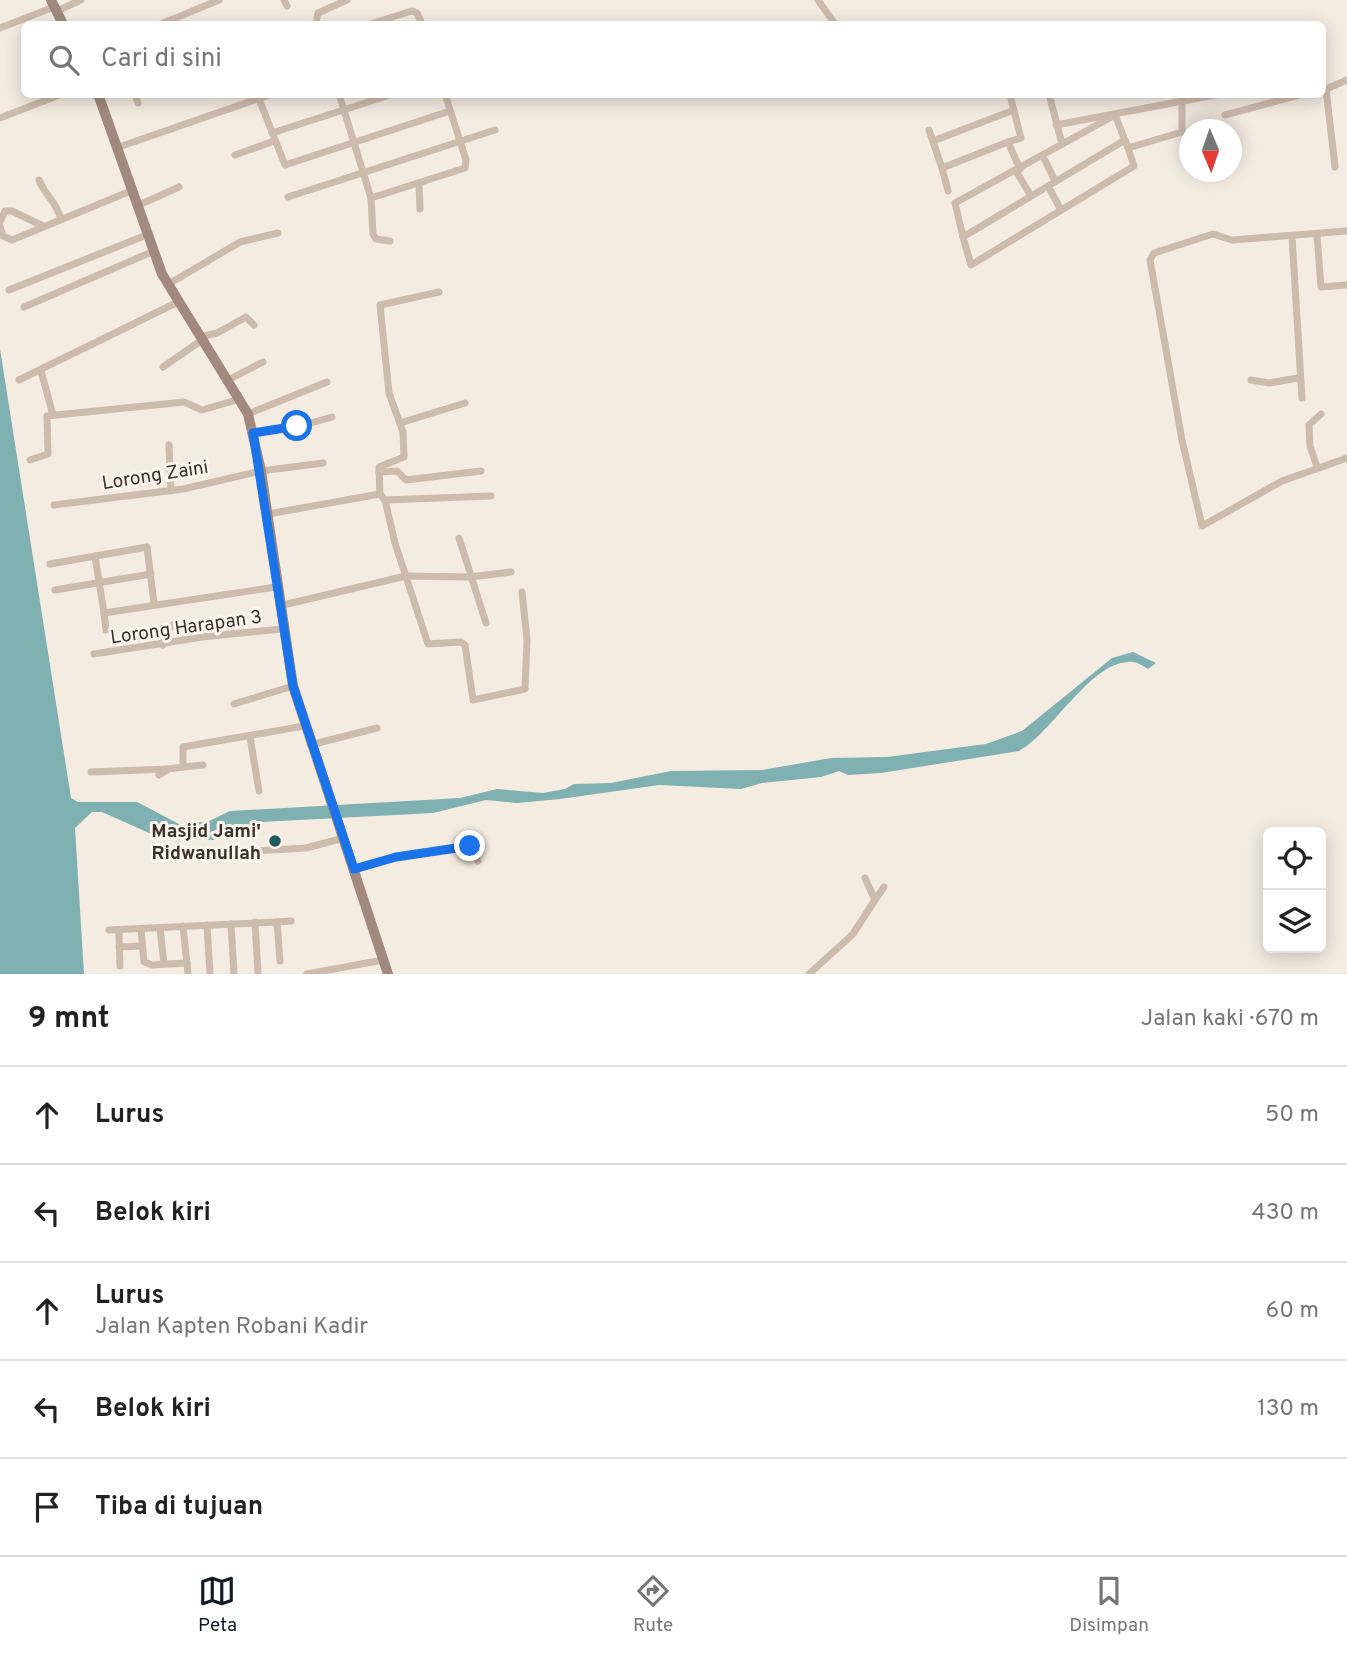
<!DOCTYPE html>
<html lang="id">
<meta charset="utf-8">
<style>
body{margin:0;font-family:Overpass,sans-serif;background:#f2f2f2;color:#222}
.controls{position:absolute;right:21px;bottom:21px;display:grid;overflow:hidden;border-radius:10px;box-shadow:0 4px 18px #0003}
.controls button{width:63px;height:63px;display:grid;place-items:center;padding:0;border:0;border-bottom:2px solid #e0e0e0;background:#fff;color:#222;font:35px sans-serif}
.compass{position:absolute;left:1179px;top:119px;width:63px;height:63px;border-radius:50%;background:#fff;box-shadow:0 4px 18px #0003;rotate:178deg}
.stop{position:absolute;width:21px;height:21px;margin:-16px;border:5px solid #1a73e8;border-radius:50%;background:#fff}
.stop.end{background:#1a73e8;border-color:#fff;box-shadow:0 2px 7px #0008}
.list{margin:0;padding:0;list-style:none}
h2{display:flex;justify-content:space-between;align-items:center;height:91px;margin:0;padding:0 28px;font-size:30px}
h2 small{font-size:23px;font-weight:400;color:#767676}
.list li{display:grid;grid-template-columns:46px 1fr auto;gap:21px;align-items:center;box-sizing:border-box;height:98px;padding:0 28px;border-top:2px solid #e0e0e0}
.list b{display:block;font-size:26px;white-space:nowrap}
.list p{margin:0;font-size:23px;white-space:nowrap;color:#767676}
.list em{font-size:23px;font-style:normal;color:#767676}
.icon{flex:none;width:38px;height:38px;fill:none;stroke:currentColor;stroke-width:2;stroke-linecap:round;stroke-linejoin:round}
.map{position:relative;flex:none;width:1347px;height:974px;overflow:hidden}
.search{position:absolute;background:#fff;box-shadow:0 4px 18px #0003;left:21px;right:21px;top:21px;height:77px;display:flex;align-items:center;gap:18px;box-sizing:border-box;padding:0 24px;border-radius:10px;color:#767676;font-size:26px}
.sheet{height:581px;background:#fff}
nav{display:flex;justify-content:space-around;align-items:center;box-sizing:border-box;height:98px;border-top:2px solid #e0e0e0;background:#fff;font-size:19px;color:#767676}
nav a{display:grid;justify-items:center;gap:4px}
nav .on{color:#111827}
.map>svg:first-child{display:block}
.water{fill:#7fb0b2}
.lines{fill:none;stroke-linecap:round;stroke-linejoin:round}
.street{stroke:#cdbbac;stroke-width:7}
.secondary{stroke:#a18a7d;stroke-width:10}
.route{stroke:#1a73e8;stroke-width:9}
.poi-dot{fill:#1f5a5e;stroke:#fbf5ee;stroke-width:2.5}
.labels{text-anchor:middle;stroke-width:6;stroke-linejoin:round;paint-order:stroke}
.street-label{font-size:19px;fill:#3b302b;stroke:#fbf5ee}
.poi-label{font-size:19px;font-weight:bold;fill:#3b302b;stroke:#fbf5ee;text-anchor:end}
</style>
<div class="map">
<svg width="1347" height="974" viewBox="0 0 1347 974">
<rect width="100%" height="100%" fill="#f4ebe1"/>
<!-- water -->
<path class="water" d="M 0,349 L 71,798 L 78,802 L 137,802 L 181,825 L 209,821 L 230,811 L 460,798 L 497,789 L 543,793 L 565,789 L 574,784 L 611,783 L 671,771 L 762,770 L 831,758 L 887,757 L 986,744 L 1022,731 L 1112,658 L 1133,652 L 1156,663 L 1148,669 C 1141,665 1136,661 1128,662 C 1089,664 1053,732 1019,751 L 881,773 L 848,775 L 839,771 L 821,777 L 762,783 L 741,789 L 659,785 L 560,799 L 517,803 L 486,800 L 433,813 L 261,822 L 248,831 L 213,840 L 158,837 L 102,812 L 92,812 L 75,828 L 84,974 L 0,974 Z"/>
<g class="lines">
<!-- street -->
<g class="street">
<path d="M 284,0 L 287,6"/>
<path d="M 818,0 L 835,24"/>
<path d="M 57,11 L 81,0"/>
<path d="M 161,24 L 219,0"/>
<path d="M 316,24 L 318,13 L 347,0"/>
<path d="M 370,24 L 412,11 L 417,13 L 422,24"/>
<path d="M 0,28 L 54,7"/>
<path d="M 135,94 L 138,103"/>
<path d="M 339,94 L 371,198 L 373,234 L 376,239 L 390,241"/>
<path d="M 1049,94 L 1062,144"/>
<path d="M 259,99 L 285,165 L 450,111"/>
<path d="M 1011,99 L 1021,138 L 1008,142 L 1020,169"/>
<path d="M 1225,115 L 1303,94"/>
<path d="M 0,118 L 62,94"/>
<path d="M 1056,125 L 1220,94"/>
<path d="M 929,130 L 942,168"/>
<path d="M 272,133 L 393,94"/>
<path d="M 1125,140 L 963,237 L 971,265 L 1134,166 L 1128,148"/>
<path d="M 933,141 L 1014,110"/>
<path d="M 119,147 L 272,94"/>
<path d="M 235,155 L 274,141"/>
<path d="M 1043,156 L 1055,181"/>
<path d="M 1335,167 L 1326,89 L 1347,80"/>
<path d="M 1016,171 L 1031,196"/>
<path d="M 39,180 C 46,198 54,197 61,219"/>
<path d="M 419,183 L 420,209"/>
<path d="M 1048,186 L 1061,210"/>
<path d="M 948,191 L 942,168 L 1008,142"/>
<path d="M 288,197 L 495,130"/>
<path d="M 371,198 L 465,168 L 466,160 L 445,94"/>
<path d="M 139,205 L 179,187"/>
<path d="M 0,222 L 5,211 L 12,211 L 43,226"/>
<path d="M 0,226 L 3,236 L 12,240 L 133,190"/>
<path d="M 1347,231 L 1232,240 L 1213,234 L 1154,253 L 1150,260 L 1182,440 L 1202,526 L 1282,481 L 1347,458"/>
<path d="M 1317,235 L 1321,287 L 1347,285"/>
<path d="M 963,237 L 955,203 L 1115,115 L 1128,148 L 1182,132 L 1182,102"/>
<path d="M 1292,237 L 1302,398"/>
<path d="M 167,285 L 240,242 L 278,233"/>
<path d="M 9,290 L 149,234"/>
<path d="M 24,307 L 154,251"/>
<path d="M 200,337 L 217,333 L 246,317 L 254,325"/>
<path d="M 163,367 L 202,340"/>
<path d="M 41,371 L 53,415"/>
<path d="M 19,380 L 178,302"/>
<path d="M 228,380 L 263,362"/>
<path d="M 1251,380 L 1269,383 L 1298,378"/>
<path d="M 248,414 L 327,382"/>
<path d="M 400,423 L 465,403"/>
<path d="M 253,433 L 304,425 L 332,417"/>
<path d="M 169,445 L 171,491"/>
<path d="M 30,460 L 48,454 L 47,416 L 184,402 L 202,410 L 240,399"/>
<path d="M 1317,467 L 1310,446 L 1309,425 L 1321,414"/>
<path d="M 379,472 L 397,471 L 406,480 L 481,471"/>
<path d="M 380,494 L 379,467 L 404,457 L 403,432 L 389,393 L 380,305 L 439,292"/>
<path d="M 385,500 L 491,496"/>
<path d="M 54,505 L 183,489 L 261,471 L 323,463"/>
<path d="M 268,514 L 380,494 L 385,500 L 395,543 L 428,644 L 461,642 L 465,645 L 473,700 L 525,689 L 527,640 L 522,592"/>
<path d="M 459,538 L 486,623"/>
<path d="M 95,556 L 104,613 L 276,587"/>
<path d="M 50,564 L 147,547 L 154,603"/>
<path d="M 55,590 L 151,574"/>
<path d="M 279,606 L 406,576 L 470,577 L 511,572"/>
<path d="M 104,613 L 106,630"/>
<path d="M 163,645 L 162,636 L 174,624"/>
<path d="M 94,654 L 202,637 L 282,629"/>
<path d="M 234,704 L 293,686"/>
<path d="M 250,737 L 259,791"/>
<path d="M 310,745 L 377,728"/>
<path d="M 183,767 L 203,765"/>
<path d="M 91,772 L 167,769"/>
<path d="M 159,775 L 168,769 L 183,767 L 183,747 L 304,726"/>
<path d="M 239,852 L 306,848 L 344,838"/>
<path d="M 353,869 L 396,857 L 470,846 L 478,861"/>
<path d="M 875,900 L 884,887"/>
<path d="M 255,922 L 258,974"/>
<path d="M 277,922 L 291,921"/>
<path d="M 231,924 L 234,974"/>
<path d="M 207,925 L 210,974"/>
<path d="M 183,926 L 188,974"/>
<path d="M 160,928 L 164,964"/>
<path d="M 141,929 L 144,962 L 152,965 L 187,963"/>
<path d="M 109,930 L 277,922 L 280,961"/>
<path d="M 119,933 L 120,966"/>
<path d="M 119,947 L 142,946"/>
<path d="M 307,974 L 383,960"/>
<path d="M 809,974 L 853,934 L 875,900 L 865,878"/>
</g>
<!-- secondary -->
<g class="secondary">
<path d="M 51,0 L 63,24"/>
<path d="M 98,94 L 162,274 L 248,414 L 261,471 L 293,686 L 388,974"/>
</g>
</g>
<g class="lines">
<!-- route -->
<path class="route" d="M 297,426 L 253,433 L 293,686 L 354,869 L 396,857 L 470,846"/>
</g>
<!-- markers -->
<circle class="poi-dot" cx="275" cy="841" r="7"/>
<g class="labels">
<!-- street labels -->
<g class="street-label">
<text transform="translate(155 474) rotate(-9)" y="7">Lorong Zaini</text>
<text transform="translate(186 626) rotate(-8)" y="7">Lorong Harapan 3</text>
</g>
<!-- poi labels -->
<g class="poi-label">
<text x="261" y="837">Masjid Jami'<tspan x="261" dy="22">Ridwanullah</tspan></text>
</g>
</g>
</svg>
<div class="controls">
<button><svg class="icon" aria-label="locate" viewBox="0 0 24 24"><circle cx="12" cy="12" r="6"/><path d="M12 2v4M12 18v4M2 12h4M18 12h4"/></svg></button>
<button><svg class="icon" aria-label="layers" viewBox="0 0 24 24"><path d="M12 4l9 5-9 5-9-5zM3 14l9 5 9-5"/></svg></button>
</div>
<svg class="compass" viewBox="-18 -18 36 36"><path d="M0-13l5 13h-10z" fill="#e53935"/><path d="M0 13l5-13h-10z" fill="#767676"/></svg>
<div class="stop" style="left:297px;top:426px"></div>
<div class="stop end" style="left:470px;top:846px"></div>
<div class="search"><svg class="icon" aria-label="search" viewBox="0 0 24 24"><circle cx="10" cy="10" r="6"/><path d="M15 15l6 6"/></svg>Cari di sini</div>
</div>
<section class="sheet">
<h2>9 mnt<small>Jalan kaki · 670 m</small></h2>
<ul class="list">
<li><svg class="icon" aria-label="ahead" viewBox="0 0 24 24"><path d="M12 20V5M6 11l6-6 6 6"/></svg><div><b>Lurus</b></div><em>50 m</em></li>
<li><svg class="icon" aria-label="left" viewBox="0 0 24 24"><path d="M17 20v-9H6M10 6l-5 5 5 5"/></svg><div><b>Belok kiri</b></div><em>430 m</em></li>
<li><svg class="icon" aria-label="ahead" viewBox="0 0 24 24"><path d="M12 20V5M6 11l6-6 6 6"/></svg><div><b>Lurus</b><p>Jalan Kapten Robani Kadir</p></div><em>60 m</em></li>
<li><svg class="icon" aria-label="left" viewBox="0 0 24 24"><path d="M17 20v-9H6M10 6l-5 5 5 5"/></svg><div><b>Belok kiri</b></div><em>130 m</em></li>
<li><svg class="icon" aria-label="arrive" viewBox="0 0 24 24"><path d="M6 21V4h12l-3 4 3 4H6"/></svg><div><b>Tiba di tujuan</b></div></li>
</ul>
</section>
<nav>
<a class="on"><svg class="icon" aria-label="map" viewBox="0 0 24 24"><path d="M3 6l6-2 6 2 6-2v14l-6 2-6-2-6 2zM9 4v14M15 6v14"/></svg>Peta</a>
<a><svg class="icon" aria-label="directions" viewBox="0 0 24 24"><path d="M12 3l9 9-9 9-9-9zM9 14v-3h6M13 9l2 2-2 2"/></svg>Rute</a>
<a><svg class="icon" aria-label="saved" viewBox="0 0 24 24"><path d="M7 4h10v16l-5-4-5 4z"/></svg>Disimpan</a>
</nav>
